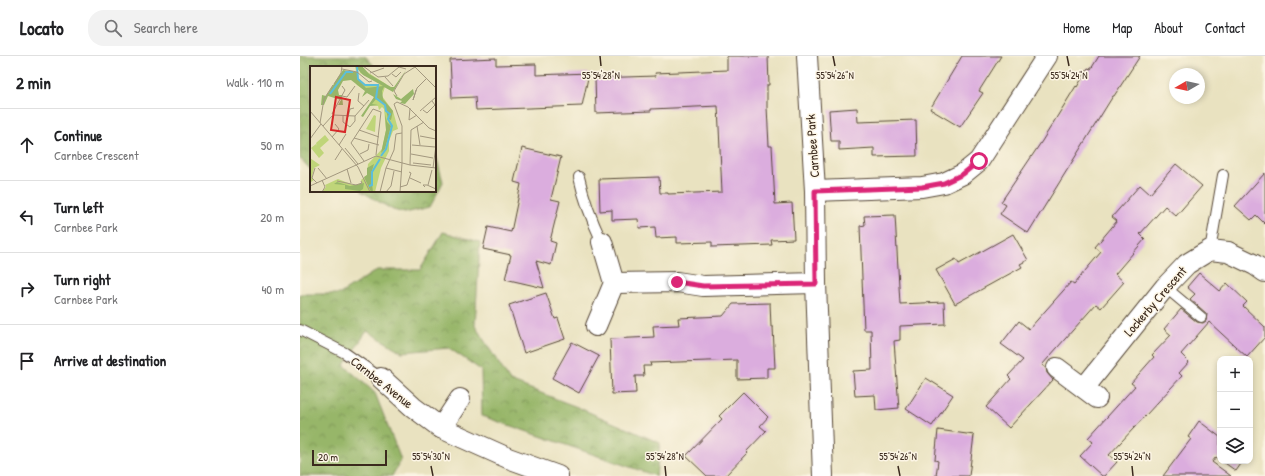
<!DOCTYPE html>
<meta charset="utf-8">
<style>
body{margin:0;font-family:"Patrick Hand",sans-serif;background:#f2f2f2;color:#202124}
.controls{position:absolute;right:12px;bottom:12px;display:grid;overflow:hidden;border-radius:8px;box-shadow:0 2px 6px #0003}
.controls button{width:36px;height:36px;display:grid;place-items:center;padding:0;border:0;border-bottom:1px solid #e0e0e0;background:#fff;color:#202124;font:20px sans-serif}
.compass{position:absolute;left:869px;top:12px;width:36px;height:36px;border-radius:50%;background:#fff;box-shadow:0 2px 6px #0003;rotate:261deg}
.scale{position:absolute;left:12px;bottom:10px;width:75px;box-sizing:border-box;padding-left:4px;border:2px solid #3b2a1e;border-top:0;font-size:11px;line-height:14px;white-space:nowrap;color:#3b2a1e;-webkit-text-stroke:3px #fcf5e5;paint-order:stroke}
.stop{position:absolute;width:12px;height:12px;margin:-9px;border:3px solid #db2777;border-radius:50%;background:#fff}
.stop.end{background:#db2777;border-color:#fff;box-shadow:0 1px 4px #0008}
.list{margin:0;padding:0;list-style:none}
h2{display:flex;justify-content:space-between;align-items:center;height:52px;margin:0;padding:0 16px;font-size:17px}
h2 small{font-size:13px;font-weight:400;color:#757577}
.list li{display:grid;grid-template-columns:26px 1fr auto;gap:12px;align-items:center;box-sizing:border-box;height:72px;padding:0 16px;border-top:1px solid #e0e0e0}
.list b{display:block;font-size:15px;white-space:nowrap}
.list p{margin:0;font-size:13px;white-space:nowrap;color:#757577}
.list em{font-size:13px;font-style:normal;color:#757577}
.icon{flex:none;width:22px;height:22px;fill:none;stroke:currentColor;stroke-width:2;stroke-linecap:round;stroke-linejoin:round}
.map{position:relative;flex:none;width:965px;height:420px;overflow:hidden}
header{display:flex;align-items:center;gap:24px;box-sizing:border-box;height:56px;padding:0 20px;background:#fff;border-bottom:1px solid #e0e0e0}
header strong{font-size:19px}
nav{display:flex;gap:22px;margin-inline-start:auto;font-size:14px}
.search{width:280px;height:36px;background:#f2f2f2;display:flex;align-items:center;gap:10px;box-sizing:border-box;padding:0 14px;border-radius:16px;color:#757577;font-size:15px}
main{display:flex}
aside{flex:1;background:#fff}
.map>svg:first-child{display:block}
.forest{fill:url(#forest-crowns);stroke:#697044}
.building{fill:#dbadde}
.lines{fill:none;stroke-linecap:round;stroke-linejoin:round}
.service-casing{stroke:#554636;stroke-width:12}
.minor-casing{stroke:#554636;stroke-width:22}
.service{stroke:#fff;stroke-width:10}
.minor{stroke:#fff;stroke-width:20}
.route{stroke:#db2777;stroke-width:5}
.ticks{fill:none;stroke:#3b2a1e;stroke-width:1.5}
.labels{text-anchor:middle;stroke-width:3;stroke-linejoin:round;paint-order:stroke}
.street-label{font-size:13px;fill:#3b2a1e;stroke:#fcf5e5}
.inset-river{fill:none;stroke:#5cbeda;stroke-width:2}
.inset-road{fill:none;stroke:#a3987f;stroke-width:1}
.view{fill:#d62828;fill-opacity:0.15;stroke:#d62828;stroke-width:2}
.inset-edge{fill:none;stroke:#3b2a1e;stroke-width:2}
.ticks-label{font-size:10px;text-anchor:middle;fill:#3b2a1e;stroke:#fcf5e5;stroke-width:3;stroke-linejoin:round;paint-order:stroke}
</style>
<header>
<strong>Locato</strong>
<div class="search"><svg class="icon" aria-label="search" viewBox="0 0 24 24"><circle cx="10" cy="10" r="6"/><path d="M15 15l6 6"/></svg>Search here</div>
<nav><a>Home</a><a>Map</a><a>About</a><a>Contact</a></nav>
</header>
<main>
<aside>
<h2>2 min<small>Walk · 110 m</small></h2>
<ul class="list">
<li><svg class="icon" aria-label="ahead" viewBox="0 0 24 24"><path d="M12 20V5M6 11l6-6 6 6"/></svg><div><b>Continue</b><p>Carnbee Crescent</p></div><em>50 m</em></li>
<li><svg class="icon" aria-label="left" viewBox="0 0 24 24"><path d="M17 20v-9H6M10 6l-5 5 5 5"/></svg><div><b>Turn left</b><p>Carnbee Park</p></div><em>20 m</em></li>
<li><svg class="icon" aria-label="right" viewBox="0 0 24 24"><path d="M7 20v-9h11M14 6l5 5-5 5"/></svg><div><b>Turn right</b><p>Carnbee Park</p></div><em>40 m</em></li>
<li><svg class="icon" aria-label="arrive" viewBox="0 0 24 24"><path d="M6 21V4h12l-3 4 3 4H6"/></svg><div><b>Arrive at destination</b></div></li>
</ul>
</aside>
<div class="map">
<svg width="965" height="420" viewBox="0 0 965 420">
<defs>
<pattern id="forest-crowns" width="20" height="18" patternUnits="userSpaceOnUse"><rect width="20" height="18" fill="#97b669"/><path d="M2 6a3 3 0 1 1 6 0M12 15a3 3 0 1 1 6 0" fill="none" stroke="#7c9456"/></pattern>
</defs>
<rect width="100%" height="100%" fill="#fcf5e5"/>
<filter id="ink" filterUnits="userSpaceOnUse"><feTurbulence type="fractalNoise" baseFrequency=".025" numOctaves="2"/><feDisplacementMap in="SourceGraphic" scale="8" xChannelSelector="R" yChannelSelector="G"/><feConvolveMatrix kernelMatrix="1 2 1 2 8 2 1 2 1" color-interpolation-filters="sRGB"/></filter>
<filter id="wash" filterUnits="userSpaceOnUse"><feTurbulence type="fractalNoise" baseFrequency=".012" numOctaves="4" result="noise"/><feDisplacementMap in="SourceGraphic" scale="16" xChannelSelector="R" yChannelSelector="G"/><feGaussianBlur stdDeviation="0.9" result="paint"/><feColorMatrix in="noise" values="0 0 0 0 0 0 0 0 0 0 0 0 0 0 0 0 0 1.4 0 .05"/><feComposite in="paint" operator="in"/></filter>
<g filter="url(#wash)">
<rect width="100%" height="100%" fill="#e9e2c0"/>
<!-- forest -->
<g class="forest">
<path d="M 0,0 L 65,0 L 75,11 L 11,11 L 11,114 L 0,102 Z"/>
<path d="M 135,100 L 136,100 L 143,126 L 130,151 L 105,157 L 93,154 L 61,135 L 135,135 Z"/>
<path d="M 143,176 L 180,186 L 175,270 L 210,325 L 277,351 L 360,387 L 356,420 L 182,360 L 181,314 L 149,292 L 102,296 L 67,275 L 44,309 L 75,337 L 101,404 L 92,420 L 0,420 L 0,238 L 40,238 L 77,214 L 120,214 Z"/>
</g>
<g id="blocks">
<!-- building -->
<g class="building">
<path d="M 427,0 L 468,0 L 469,29 L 467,29 L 467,51 L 469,90 L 472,90 L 475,148 L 492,147 L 494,183 L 471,184 L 472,189 L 412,191 L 412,186 L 377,187 L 377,181 L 356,182 L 355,171 L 339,172 L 338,163 L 312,164 L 312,154 L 300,155 L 299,123 L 359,121 L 360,137 L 368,137 L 368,138 L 422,136 L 418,50 L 351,53 L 351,55 L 296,57 L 295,22 L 356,20 L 355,17 L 427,14 Z"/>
<path d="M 662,0 L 701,0 L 679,35 L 683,37 L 660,71 L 630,53 Z"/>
<path d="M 799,0 L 840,0 L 814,40 L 813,40 L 728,177 L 700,158 L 706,149 L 701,146 L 742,85 L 776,30 L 777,31 L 788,12 L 791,13 Z"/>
<path d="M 196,2 L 196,9 L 236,8 L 236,19 L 289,17 L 282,50 L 176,54 L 175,41 L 152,42 L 150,4 Z"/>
<path d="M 557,52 L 558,66 L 616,64 L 617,100 L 574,101 L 574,92 L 539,94 L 539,85 L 531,85 L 529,54 Z"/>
<path d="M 222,92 L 261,101 L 251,143 L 260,145 L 250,185 L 256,187 L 251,209 L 236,205 L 244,232 L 205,223 L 211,199 L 183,193 L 188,171 L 211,176 L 221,128 L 214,126 Z"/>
<path d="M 876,108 L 902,130 L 876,160 L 865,150 L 840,178 L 845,183 L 815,218 L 824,226 L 801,252 L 796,248 L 742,309 L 746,312 L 747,317 L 753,324 L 709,372 L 686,351 L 711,323 L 708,320 L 723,304 L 701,288 L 719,265 L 729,273 L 771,226 L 774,228 L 801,196 L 795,191 L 817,165 L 812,161 L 840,129 L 850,138 Z"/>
<path d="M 965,117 L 965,168 L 956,159 L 951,164 L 935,150 Z"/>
<path d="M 595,159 L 600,248 L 644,246 L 645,268 L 600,270 L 600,284 L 594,285 L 599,352 L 576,354 L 575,339 L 555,340 L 553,315 L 572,314 L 571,274 L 564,274 L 560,170 L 565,169 L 564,160 Z"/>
<path d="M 713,178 L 728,204 L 720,208 L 722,211 L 655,248 L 636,214 L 656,203 L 659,208 Z"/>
<path d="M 899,217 L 920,235 L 927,227 L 947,246 L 943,250 L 965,271 L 965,281 L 947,301 L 909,266 L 881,298 L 889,306 L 879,317 L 882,320 L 809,399 L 817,406 L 804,420 L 802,420 L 780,400 L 793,386 L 788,382 L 835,330 L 831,327 L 854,301 L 852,299 L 871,279 L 864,273 L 881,253 L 897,266 L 903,267 L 906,265 L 907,258 L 890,243 L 895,238 L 887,231 Z"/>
<path d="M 246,237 L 255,263 L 258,262 L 265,283 L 224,297 L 209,249 Z"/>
<path d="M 470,247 L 471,271 L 473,271 L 475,312 L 467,312 L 467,322 L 437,323 L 437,304 L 350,307 L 351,310 L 343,310 L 344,320 L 335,320 L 336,337 L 312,338 L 310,283 L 354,281 L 353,270 L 379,269 L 378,262 L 423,260 L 433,248 Z"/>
<path d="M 272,286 L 299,300 L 279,337 L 252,322 Z"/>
<path d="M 626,322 L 653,339 L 632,370 L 606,353 Z"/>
<path d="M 443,336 L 468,361 L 460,370 L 466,375 L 446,396 L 447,397 L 425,420 L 407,420 L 386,400 L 422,363 L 419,360 Z"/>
<path d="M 899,365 L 920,381 L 920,404 L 916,401 L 912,406 L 931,420 L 863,420 L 891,383 L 888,381 Z"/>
<path d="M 638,374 L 674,379 L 669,420 L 636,420 L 638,405 L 635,404 Z"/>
<path d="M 922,405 L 943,405 L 936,415 Z"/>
</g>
</g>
</g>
<g filter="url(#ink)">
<use href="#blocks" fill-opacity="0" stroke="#554636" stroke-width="1"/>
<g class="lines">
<!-- service casing -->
<g class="service-casing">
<g id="service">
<path d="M 279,121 C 284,144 292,165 302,186"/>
<path d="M 910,194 L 923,119"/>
<path d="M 865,231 L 901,261"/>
<path d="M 0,274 L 45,297 L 81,322"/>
</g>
</g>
<!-- minor casing -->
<g class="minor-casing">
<g id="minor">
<path d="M 507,0 L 515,135 L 516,227 L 523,420"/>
<path d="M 515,135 L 622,131 L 644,127 L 663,118 L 679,105 L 747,0"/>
<path d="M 314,227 L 377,226 L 403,230 L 516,227"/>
<path d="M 296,270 L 314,227 L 302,186"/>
<path d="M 757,312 L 797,342"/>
<path d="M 81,322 L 113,351 L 141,372 L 208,402 L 258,420"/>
<path d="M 784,332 L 865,231 L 887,208 L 910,194 L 928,196 L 955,209 L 965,216"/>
<path d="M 141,372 L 160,343"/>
</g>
</g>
<!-- service -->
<use href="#service" class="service"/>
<!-- minor -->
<use href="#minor" class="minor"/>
</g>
</g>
<g class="lines" filter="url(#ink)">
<!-- route -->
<path class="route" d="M 377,226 L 403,230 L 516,228 L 515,135 L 622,131 L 644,127 L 663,118 L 679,105"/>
</g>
<!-- ticks -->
<path class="ticks" d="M 300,0 L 301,10M 533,0 L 535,10M 767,0 L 769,10M 131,410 L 133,420M 365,410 L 366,420M 598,410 L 600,420M 832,410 L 833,420"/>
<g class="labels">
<!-- street labels -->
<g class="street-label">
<text transform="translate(512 90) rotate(-94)" y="5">Carnbee Park</text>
<text transform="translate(855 245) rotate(-49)" y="5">Lockerby Crescent</text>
<text transform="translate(82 326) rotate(38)" y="5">Carnbee Avenue</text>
</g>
</g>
<!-- overview -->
<g transform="translate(10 10)">
<rect width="126" height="126" fill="#e9e2c0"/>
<path d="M 45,0 L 52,0 L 54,4 L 76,18 L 72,30 L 83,45 L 88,63 L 83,65 L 79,75 L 79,85 L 71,102 L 65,126 L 12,126 L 16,121 L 15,119 L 28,113 L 46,120 L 52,117 L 51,114 L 57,109 L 58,98 L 72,83 L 76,64 L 74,43 L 72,41 L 69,44 L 68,40 L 60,39 L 64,31 L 47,19 L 39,6 L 47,6 L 47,12 L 54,19 L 69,19 L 70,17 L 50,7 L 49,3 L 46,5 ZM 64,49 L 66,50 L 65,66 L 56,63 Z" fill="#bfd579"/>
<path d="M 45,0 L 52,0 L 59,8 L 81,21 L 84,21 L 96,4 L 83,26 L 74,21 L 72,25 L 73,33 L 83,45 L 81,54 L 78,53 L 75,39 L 66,33 L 62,38 L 68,39 L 60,40 L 53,51 L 51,50 L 64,31 L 57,27 L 52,31 L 55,25 L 41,14 L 33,15 L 28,24 L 29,29 L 32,29 L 33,39 L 28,39 L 25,44 L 31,34 L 18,30 L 14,39 L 11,39 L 12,29 L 16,30 L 33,4 L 47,6 L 47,12 L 56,22 L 73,20 L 53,9 ZM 103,23 L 104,28 L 95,38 L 90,37 L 92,35 L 86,33 L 83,28 L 91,33 ZM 75,48 L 77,56 L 81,60 L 75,83 L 71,87 L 76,64 ZM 64,98 L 61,108 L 63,126 L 61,126 L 54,111 L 57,109 L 57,102 ZM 27,116 L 40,120 L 54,117 L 53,123 L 50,125 L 35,123 L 35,119 L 24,118 Z" fill="#97b669"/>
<path d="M 15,69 L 19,74 L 10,82 L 14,87 L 9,92 L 1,82 L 6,78 L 7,80 L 6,77 ZM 0,92 L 10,99 L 4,102 L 2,111 L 4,114 L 1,116 Z" fill="#bfd579"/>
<path class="inset-river" d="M 47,0 L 48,13 L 55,19 L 68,19 L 66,32 L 75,39 L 76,45 L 80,48 L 78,53 L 82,60 L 76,83 L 71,90M 20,28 L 36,6 L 43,6M 59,120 L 62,119 L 62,106 L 70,93"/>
<path class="inset-road" d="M 53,0 L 68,11 L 78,10 L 89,1 L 96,3M 104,0 L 126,22M 32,3 L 47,6 L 59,16 L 62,15M 60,7 L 74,2M 82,8 L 86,11 L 91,6M 75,11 L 83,20M 24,18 L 31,7 L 32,0M 106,24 L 103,34 L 107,22 L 116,13M 49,27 L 48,35 L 54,40M 32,30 L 37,31 L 45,20M 87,30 L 84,25 L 94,8 L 105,1M 100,42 L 99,54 L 107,49M 113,44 L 117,47 L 125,39 L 122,35M 0,45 L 48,101 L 60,126M 110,45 L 126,31M 22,48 L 35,24 L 32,20M 23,49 L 45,50 L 59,34M 33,50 L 33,56 L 40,61 L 45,55 L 45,50M 38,51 L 40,43 L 44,42M 10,57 L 14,33 L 23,19M 13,60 L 22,50M 107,60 L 110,79M 49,64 L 69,71M 110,70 L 126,73M 22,71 L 29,63 L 25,58M 44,72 L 69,79M 0,73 L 11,58M 29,79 L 36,68M 102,79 L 125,81M 35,82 L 48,98M 50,88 L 58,84 L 59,78M 101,88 L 123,92M 25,94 L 32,83M 54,95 L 41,77 L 63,43 L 71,46 L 66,89M 92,97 L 92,60 L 84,38 L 87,36 L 98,41 L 119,62 L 126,65M 103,97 L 121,99M 100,99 L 101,64 L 114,56M 5,102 L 2,112 L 7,117M 8,102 L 17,113M 76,102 L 92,106M 123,102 L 126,79M 37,103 L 41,117M 100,112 L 111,117M 27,115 L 46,119 L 52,117 L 51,115M 118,119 L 122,104M 0,120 L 66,90 L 100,99 L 126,102M 90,121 L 97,119 L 101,107 L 99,106M 115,121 L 113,119 L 117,119 L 126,123M 12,126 L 15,121 L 12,114M 70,126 L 76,102 L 84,84 L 86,68 L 92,67M 76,126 L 81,120 L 84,105M 90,126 L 92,97"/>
<path class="view" d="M 26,31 L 40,34 L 35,66 L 21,64 Z"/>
<rect width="126" height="126" class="inset-edge"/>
</g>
<g class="ticks-label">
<text x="301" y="23">55°54'28"N</text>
<text x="535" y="23">55°54'26"N</text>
<text x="769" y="23">55°54'24"N</text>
<text x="131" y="404">55°54'30"N</text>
<text x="365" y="404">55°54'28"N</text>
<text x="598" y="404">55°54'26"N</text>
<text x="832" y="404">55°54'24"N</text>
</g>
</svg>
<div class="controls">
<button>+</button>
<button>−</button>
<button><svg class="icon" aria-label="layers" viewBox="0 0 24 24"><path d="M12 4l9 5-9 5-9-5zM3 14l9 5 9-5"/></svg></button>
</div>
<svg class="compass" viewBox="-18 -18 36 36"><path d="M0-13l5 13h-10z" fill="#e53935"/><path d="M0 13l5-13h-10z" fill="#757577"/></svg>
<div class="scale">20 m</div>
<div class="stop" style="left:679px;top:105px"></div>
<div class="stop end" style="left:377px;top:226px"></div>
</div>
</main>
